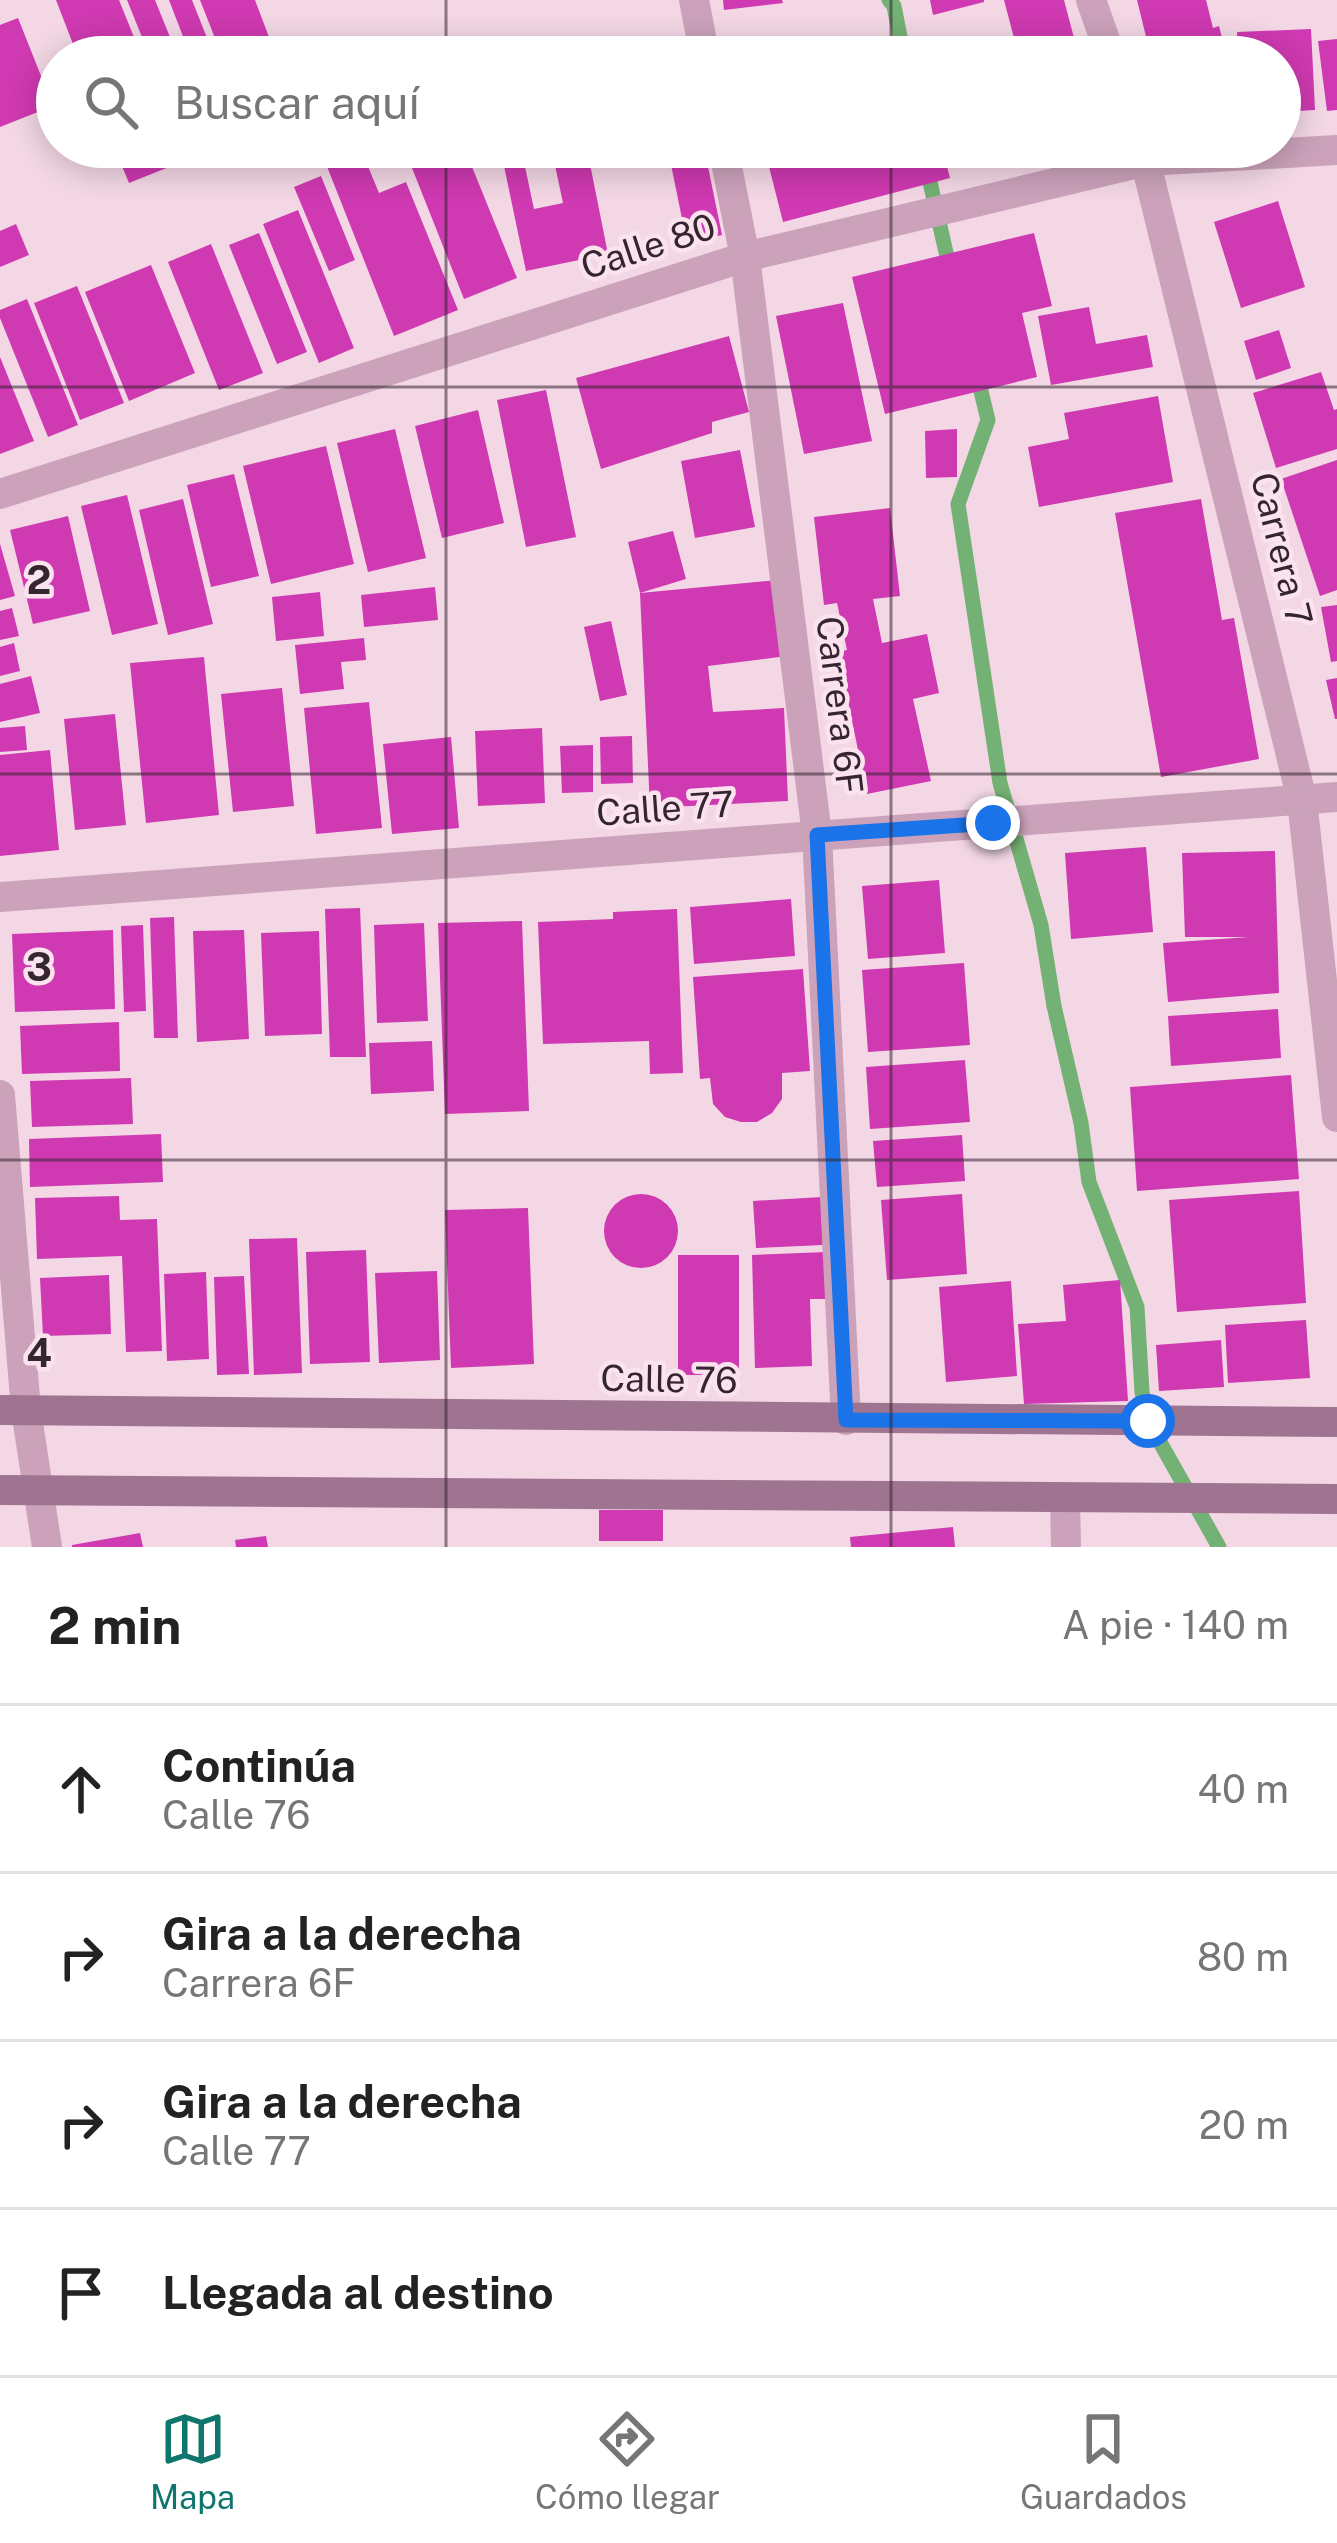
<!DOCTYPE html>
<html lang="es">
<meta charset="utf-8">
<style>
body{margin:0;font-family:"Public Sans",sans-serif;background:#f2f2f2;color:#222}
.stop{position:absolute;width:36px;height:36px;margin:-27px;border:9px solid #1a73e8;border-radius:50%;background:#fff}
.stop.end{background:#1a73e8;border-color:#fff;box-shadow:0 3px 12px #0008}
.list{margin:0;padding:0;list-style:none}
h2{display:flex;justify-content:space-between;align-items:center;height:156px;margin:0;padding:0 48px;font-size:51px}
h2 small{font-size:39px;font-weight:400;color:#767676}
.list li{display:grid;grid-template-columns:78px 1fr auto;gap:36px;align-items:center;box-sizing:border-box;height:168px;padding:0 48px;border-top:3px solid #e0e0e0}
.list b{display:block;font-size:45px;white-space:nowrap}
.list p{margin:0;font-size:39px;white-space:nowrap;color:#767676}
.list em{font-size:39px;font-style:normal;color:#767676}
.icon{flex:none;width:66px;height:66px;fill:none;stroke:currentColor;stroke-width:2;stroke-linecap:round;stroke-linejoin:round}
.map{position:relative;flex:none;width:1337px;height:1547px;overflow:hidden}
.search{position:absolute;background:#fff;box-shadow:0 6px 30px #0003;left:36px;right:36px;top:36px;height:132px;display:flex;align-items:center;gap:30px;box-sizing:border-box;padding:0 42px;border-radius:66px;color:#767676;font-size:45px}
.sheet{height:828px;background:#fff}
nav{display:flex;justify-content:space-around;align-items:center;box-sizing:border-box;height:168px;border-top:3px solid #e0e0e0;background:#fff;font-size:33px;color:#767676}
nav a{display:grid;justify-items:center;gap:6px}
nav .on{color:#0f766e}
.map>svg:first-child{display:block}
.lines{fill:none;stroke-linecap:round;stroke-linejoin:round}
.stream{stroke:#74b174;stroke-width:15}
.building{fill:#cf39b1}
.street{stroke:#cba2ba;stroke-width:30}
.secondary{stroke:#9f7491;stroke-width:30}
.route{stroke:#1a73e8;stroke-width:15}
.grid{fill:none;stroke:#352531;stroke-width:3;stroke-opacity:0.55}
.labels{text-anchor:middle;stroke-width:9;stroke-linejoin:round;paint-order:stroke}
.street-label{font-size:36px;fill:#352531;stroke:#fae3ef}
.grid-label{font-size:39px;text-anchor:middle;font-weight:bold;fill:#352531;stroke:#fae3ef;stroke-width:9;stroke-linejoin:round;paint-order:stroke}
</style>
<div class="map">
<svg width="1337" height="1547" viewBox="0 0 1337 1547">
<rect width="100%" height="100%" fill="#f3d7e5"/>
<g class="lines">
<!-- stream -->
<g class="stream">
<path d="M 889,0 L 894,6 L 904,57"/>
<path d="M 922,147 L 950,270"/>
<path d="M 977,375 L 988,420 L 958,504 L 1000,783 L 1041,925 L 1054,1006 L 1081,1123 L 1089,1182 L 1137,1307 L 1142,1392 L 1148,1421 L 1219,1547"/>
</g>
</g>
<!-- building -->
<g class="building">
<path d="M 56,0 L 119,0 L 142,57 L 78,57 Z"/>
<path d="M 127,0 L 155,0 L 178,57 L 150,57 Z"/>
<path d="M 169,0 L 192,0 L 209,43 L 189,52 Z"/>
<path d="M 200,0 L 255,0 L 269,37 L 222,56 Z"/>
<path d="M 723,0 L 782,0 L 783,3 L 724,10 Z"/>
<path d="M 930,0 L 984,0 L 984,2 L 933,15 Z"/>
<path d="M 1004,0 L 1064,0 L 1079,57 L 1019,57 Z"/>
<path d="M 1137,0 L 1206,0 L 1213,28 L 1219,26 L 1227,57 L 1151,57 Z"/>
<path d="M 18,18 L 53,106 L 0,127 L 0,25 Z"/>
<path d="M 1311,29 L 1315,110 L 1280,112 L 1280,57 L 1238,57 L 1237,32 Z"/>
<path d="M 1337,39 L 1337,110 L 1327,111 L 1318,41 Z"/>
<path d="M 114,147 L 178,147 L 184,161 L 129,183 Z"/>
<path d="M 187,147 L 220,147 L 191,159 Z"/>
<path d="M 354,147 L 360,147 L 379,193 L 406,182 L 458,310 L 394,336 L 324,159 Z"/>
<path d="M 464,147 L 517,278 L 464,299 L 412,168 Z"/>
<path d="M 682,147 L 704,147 L 722,235 L 687,243 L 668,150 Z"/>
<path d="M 764,147 L 942,147 L 950,178 L 783,222 Z"/>
<path d="M 976,147 L 1023,147 L 1023,148 L 980,160 Z"/>
<path d="M 587,149 L 608,254 L 526,271 L 504,166 L 524,162 L 534,209 L 563,203 L 553,156 Z"/>
<path d="M 321,176 L 355,260 L 329,271 L 294,187 Z"/>
<path d="M 1278,201 L 1305,287 L 1241,308 L 1214,222 Z"/>
<path d="M 298,210 L 354,348 L 319,363 L 263,224 Z"/>
<path d="M 16,224 L 29,255 L 0,267 L 0,231 Z"/>
<path d="M 259,233 L 307,352 L 277,364 L 229,245 Z"/>
<path d="M 1034,233 L 1052,306 L 1022,313 L 1037,377 L 885,414 L 852,277 Z"/>
<path d="M 211,244 L 263,373 L 219,390 L 168,262 Z"/>
<path d="M 151,265 L 195,373 L 129,401 L 85,292 Z"/>
<path d="M 77,286 L 124,403 L 80,420 L 34,303 Z"/>
<path d="M 27,299 L 78,425 L 48,437 L 0,318 L 0,310 Z"/>
<path d="M 843,303 L 872,441 L 804,454 L 776,316 Z"/>
<path d="M 1089,307 L 1096,344 L 1147,335 L 1153,367 L 1051,385 L 1038,316 Z"/>
<path d="M 1279,330 L 1291,368 L 1256,380 L 1244,341 Z"/>
<path d="M 729,336 L 749,412 L 712,422 L 712,433 L 601,469 L 576,378 Z"/>
<path d="M 0,357 L 34,441 L 0,454 Z"/>
<path d="M 1321,372 L 1334,410 L 1337,409 L 1337,449 L 1276,468 L 1253,393 Z"/>
<path d="M 546,390 L 576,537 L 526,547 L 497,400 Z"/>
<path d="M 1158,396 L 1173,482 L 1039,507 L 1028,447 L 1069,439 L 1064,413 Z"/>
<path d="M 478,410 L 504,523 L 442,538 L 415,426 Z"/>
<path d="M 395,429 L 426,558 L 368,572 L 337,443 Z"/>
<path d="M 957,429 L 957,477 L 926,478 L 925,431 Z"/>
<path d="M 326,446 L 354,564 L 271,584 L 243,466 Z"/>
<path d="M 740,450 L 755,527 L 695,538 L 681,461 Z"/>
<path d="M 1337,460 L 1337,590 L 1320,596 L 1281,479 Z"/>
<path d="M 234,474 L 259,576 L 211,587 L 187,485 Z"/>
<path d="M 127,495 L 158,624 L 112,635 L 81,506 Z"/>
<path d="M 183,499 L 213,624 L 168,635 L 139,510 Z"/>
<path d="M 1201,499 L 1222,620 L 1234,618 L 1259,759 L 1161,777 L 1115,513 Z"/>
<path d="M 890,508 L 900,596 L 873,599 L 882,643 L 927,634 L 939,693 L 913,699 L 931,781 L 867,794 L 838,652 L 847,650 L 837,603 L 824,605 L 814,517 Z"/>
<path d="M 68,516 L 90,611 L 33,624 L 10,530 Z"/>
<path d="M 673,531 L 686,579 L 640,593 L 628,542 Z"/>
<path d="M 0,544 L 15,596 L 0,600 Z"/>
<path d="M 778,580 L 787,656 L 708,666 L 713,712 L 784,708 L 788,801 L 650,808 L 640,593 Z"/>
<path d="M 435,587 L 438,620 L 364,627 L 361,595 Z"/>
<path d="M 320,592 L 324,636 L 276,641 L 272,597 Z"/>
<path d="M 1337,605 L 1337,661 L 1331,662 L 1321,607 Z"/>
<path d="M 12,608 L 19,636 L 0,640 L 0,611 Z"/>
<path d="M 611,621 L 627,695 L 600,701 L 584,627 Z"/>
<path d="M 364,638 L 366,660 L 341,662 L 344,689 L 300,694 L 295,645 Z"/>
<path d="M 14,643 L 20,671 L 0,676 L 0,647 Z"/>
<path d="M 204,657 L 219,815 L 146,823 L 130,663 Z"/>
<path d="M 31,676 L 40,713 L 0,722 L 0,684 Z"/>
<path d="M 1337,678 L 1337,719 L 1335,719 L 1326,680 Z"/>
<path d="M 282,688 L 294,806 L 233,812 L 221,694 Z"/>
<path d="M 369,702 L 382,828 L 316,834 L 304,708 Z"/>
<path d="M 115,714 L 126,825 L 75,830 L 64,719 Z"/>
<path d="M 25,726 L 27,750 L 0,752 L 0,728 Z"/>
<path d="M 542,728 L 545,803 L 478,806 L 475,731 Z"/>
<path d="M 632,736 L 633,783 L 601,784 L 600,737 Z"/>
<path d="M 451,737 L 459,828 L 392,834 L 383,744 Z"/>
<path d="M 593,745 L 593,792 L 562,793 L 560,746 Z"/>
<path d="M 50,750 L 59,850 L 0,856 L 0,755 Z"/>
<path d="M 1146,847 L 1153,932 L 1071,939 L 1065,853 Z"/>
<path d="M 1275,851 L 1279,993 L 1168,1002 L 1163,943 L 1249,937 L 1185,937 L 1182,853 Z"/>
<path d="M 939,880 L 945,953 L 868,959 L 862,886 Z"/>
<path d="M 791,899 L 795,956 L 694,964 L 690,907 Z"/>
<path d="M 360,908 L 366,1057 L 330,1057 L 325,909 Z"/>
<path d="M 677,909 L 683,1073 L 650,1074 L 649,1041 L 543,1044 L 538,922 L 613,919 L 613,912 Z"/>
<path d="M 174,917 L 178,1038 L 154,1038 L 150,918 Z"/>
<path d="M 522,921 L 529,1111 L 445,1114 L 438,923 Z"/>
<path d="M 424,923 L 428,1021 L 377,1023 L 374,925 Z"/>
<path d="M 143,925 L 146,1011 L 124,1012 L 121,926 Z"/>
<path d="M 113,930 L 115,1009 L 15,1012 L 12,934 Z"/>
<path d="M 244,930 L 249,1039 L 197,1042 L 193,931 Z"/>
<path d="M 319,931 L 322,1034 L 265,1036 L 261,933 Z"/>
<path d="M 964,963 L 970,1045 L 868,1052 L 862,970 Z"/>
<path d="M 803,969 L 810,1071 L 782,1073 L 782,1099 L 772,1113 L 757,1122 L 741,1122 L 725,1117 L 713,1104 L 710,1078 L 700,1079 L 693,977 Z"/>
<path d="M 1278,1009 L 1281,1058 L 1171,1066 L 1168,1016 Z"/>
<path d="M 119,1022 L 120,1071 L 22,1074 L 20,1026 Z"/>
<path d="M 432,1041 L 434,1091 L 371,1094 L 369,1043 Z"/>
<path d="M 965,1060 L 970,1122 L 870,1129 L 866,1067 Z"/>
<path d="M 1291,1075 L 1299,1179 L 1137,1191 L 1130,1087 Z"/>
<path d="M 131,1078 L 133,1124 L 32,1127 L 30,1081 Z"/>
<path d="M 161,1134 L 163,1182 L 30,1187 L 29,1139 Z"/>
<path d="M 962,1135 L 965,1181 L 877,1187 L 873,1141 Z"/>
<path d="M 1299,1191 L 1306,1303 L 1177,1312 L 1169,1200 Z"/>
<circle cx="641" cy="1231" r="37"/>
<path d="M 962,1194 L 967,1274 L 887,1280 L 881,1200 Z"/>
<path d="M 119,1196 L 120,1220 L 157,1219 L 162,1351 L 126,1352 L 122,1256 L 37,1259 L 35,1198 Z"/>
<path d="M 822,1197 L 823,1245 L 756,1248 L 753,1201 Z"/>
<path d="M 528,1208 L 534,1364 L 451,1368 L 445,1210 Z"/>
<path d="M 297,1238 L 302,1373 L 254,1375 L 249,1239 Z"/>
<path d="M 366,1250 L 370,1362 L 310,1364 L 306,1252 Z"/>
<path d="M 826,1252 L 827,1299 L 810,1299 L 812,1366 L 755,1368 L 752,1255 Z"/>
<rect x="678" y="1255" width="61" height="120"/>
<path d="M 437,1271 L 440,1360 L 379,1363 L 375,1273 Z"/>
<path d="M 206,1272 L 209,1359 L 167,1361 L 164,1274 Z"/>
<path d="M 109,1275 L 111,1334 L 43,1336 L 40,1278 Z"/>
<path d="M 244,1276 L 249,1374 L 217,1375 L 214,1277 Z"/>
<path d="M 1120,1280 L 1128,1401 L 1024,1404 L 1018,1324 L 1066,1321 L 1063,1285 Z"/>
<path d="M 1011,1281 L 1017,1376 L 946,1382 L 939,1287 Z"/>
<path d="M 1306,1320 L 1310,1378 L 1228,1383 L 1225,1325 Z"/>
<path d="M 1221,1340 L 1224,1387 L 1159,1391 L 1156,1345 Z"/>
<rect x="599" y="1510" width="64" height="31"/>
<path d="M 953,1527 L 955,1547 L 851,1547 L 850,1537 Z"/>
<path d="M 140,1533 L 143,1547 L 72,1547 L 72,1545 Z"/>
<path d="M 266,1536 L 268,1547 L 236,1547 L 235,1540 Z"/>
</g>
<g class="lines">
<!-- street -->
<g class="street">
<path d="M 694,0 L 705,57"/>
<path d="M 1091,0 L 1111,57"/>
<path d="M 723,147 L 745,257 L 817,835 L 846,1420"/>
<path d="M 1142,147 L 1302,800 L 1337,1117"/>
<path d="M 0,494 L 745,257 L 1147,161 L 1337,150"/>
<path d="M 0,897 L 1337,797"/>
<path d="M 0,1095 L 26,1410 L 47,1547"/>
<path d="M 1065,1499 L 1066,1547"/>
</g>
<!-- secondary -->
<g class="secondary">
<path d="M 0,1410 L 1337,1422"/>
<path d="M 0,1490 L 1337,1499"/>
</g>
</g>
<g class="lines">
<!-- route -->
<path class="route" d="M 993,823 L 817,835 L 846,1420 L 1148,1421"/>
</g>
<!-- grid -->
<path class="grid" d="M 446,0 L 446,57M 891,0 L 891,57M 446,147 L 446,1547M 891,147 L 891,1547M 0,387 L 1337,387M 0,774 L 1337,774M 0,1160 L 1337,1160"/>
<g class="labels">
<!-- street labels -->
<g class="street-label">
<text transform="translate(648 246) rotate(-18)" y="13">Calle 80</text>
<text transform="translate(1282 549) rotate(76)" y="13">Carrera 7</text>
<text transform="translate(840 705) rotate(83)" y="13">Carrera 6F</text>
<text transform="translate(665 808) rotate(-4)" y="13">Calle 77</text>
<text transform="translate(669 1379) rotate(1)" y="13">Calle 76</text>
</g>
</g>
<g class="grid-label">
<text x="39" y="594">2</text>
<text x="39" y="981">3</text>
<text x="39" y="1367">4</text>
</g>
</svg>
<div class="stop" style="left:1148px;top:1421px"></div>
<div class="stop end" style="left:993px;top:823px"></div>
<div class="search"><svg class="icon" aria-label="search" viewBox="0 0 24 24"><circle cx="10" cy="10" r="6"/><path d="M15 15l6 6"/></svg>Buscar aquí</div>
</div>
<section class="sheet">
<h2>2 min<small>A pie · 140 m</small></h2>
<ul class="list">
<li><svg class="icon" aria-label="ahead" viewBox="0 0 24 24"><path d="M12 20V5M6 11l6-6 6 6"/></svg><div><b>Continúa</b><p>Calle 76</p></div><em>40 m</em></li>
<li><svg class="icon" aria-label="right" viewBox="0 0 24 24"><path d="M7 20v-9h11M14 6l5 5-5 5"/></svg><div><b>Gira a la derecha</b><p>Carrera 6F</p></div><em>80 m</em></li>
<li><svg class="icon" aria-label="right" viewBox="0 0 24 24"><path d="M7 20v-9h11M14 6l5 5-5 5"/></svg><div><b>Gira a la derecha</b><p>Calle 77</p></div><em>20 m</em></li>
<li><svg class="icon" aria-label="arrive" viewBox="0 0 24 24"><path d="M6 21V4h12l-3 4 3 4H6"/></svg><div><b>Llegada al destino</b></div></li>
</ul>
</section>
<nav>
<a class="on"><svg class="icon" aria-label="map" viewBox="0 0 24 24"><path d="M3 6l6-2 6 2 6-2v14l-6 2-6-2-6 2zM9 4v14M15 6v14"/></svg>Mapa</a>
<a><svg class="icon" aria-label="directions" viewBox="0 0 24 24"><path d="M12 3l9 9-9 9-9-9zM9 14v-3h6M13 9l2 2-2 2"/></svg>Cómo llegar</a>
<a><svg class="icon" aria-label="saved" viewBox="0 0 24 24"><path d="M7 4h10v16l-5-4-5 4z"/></svg>Guardados</a>
</nav>
